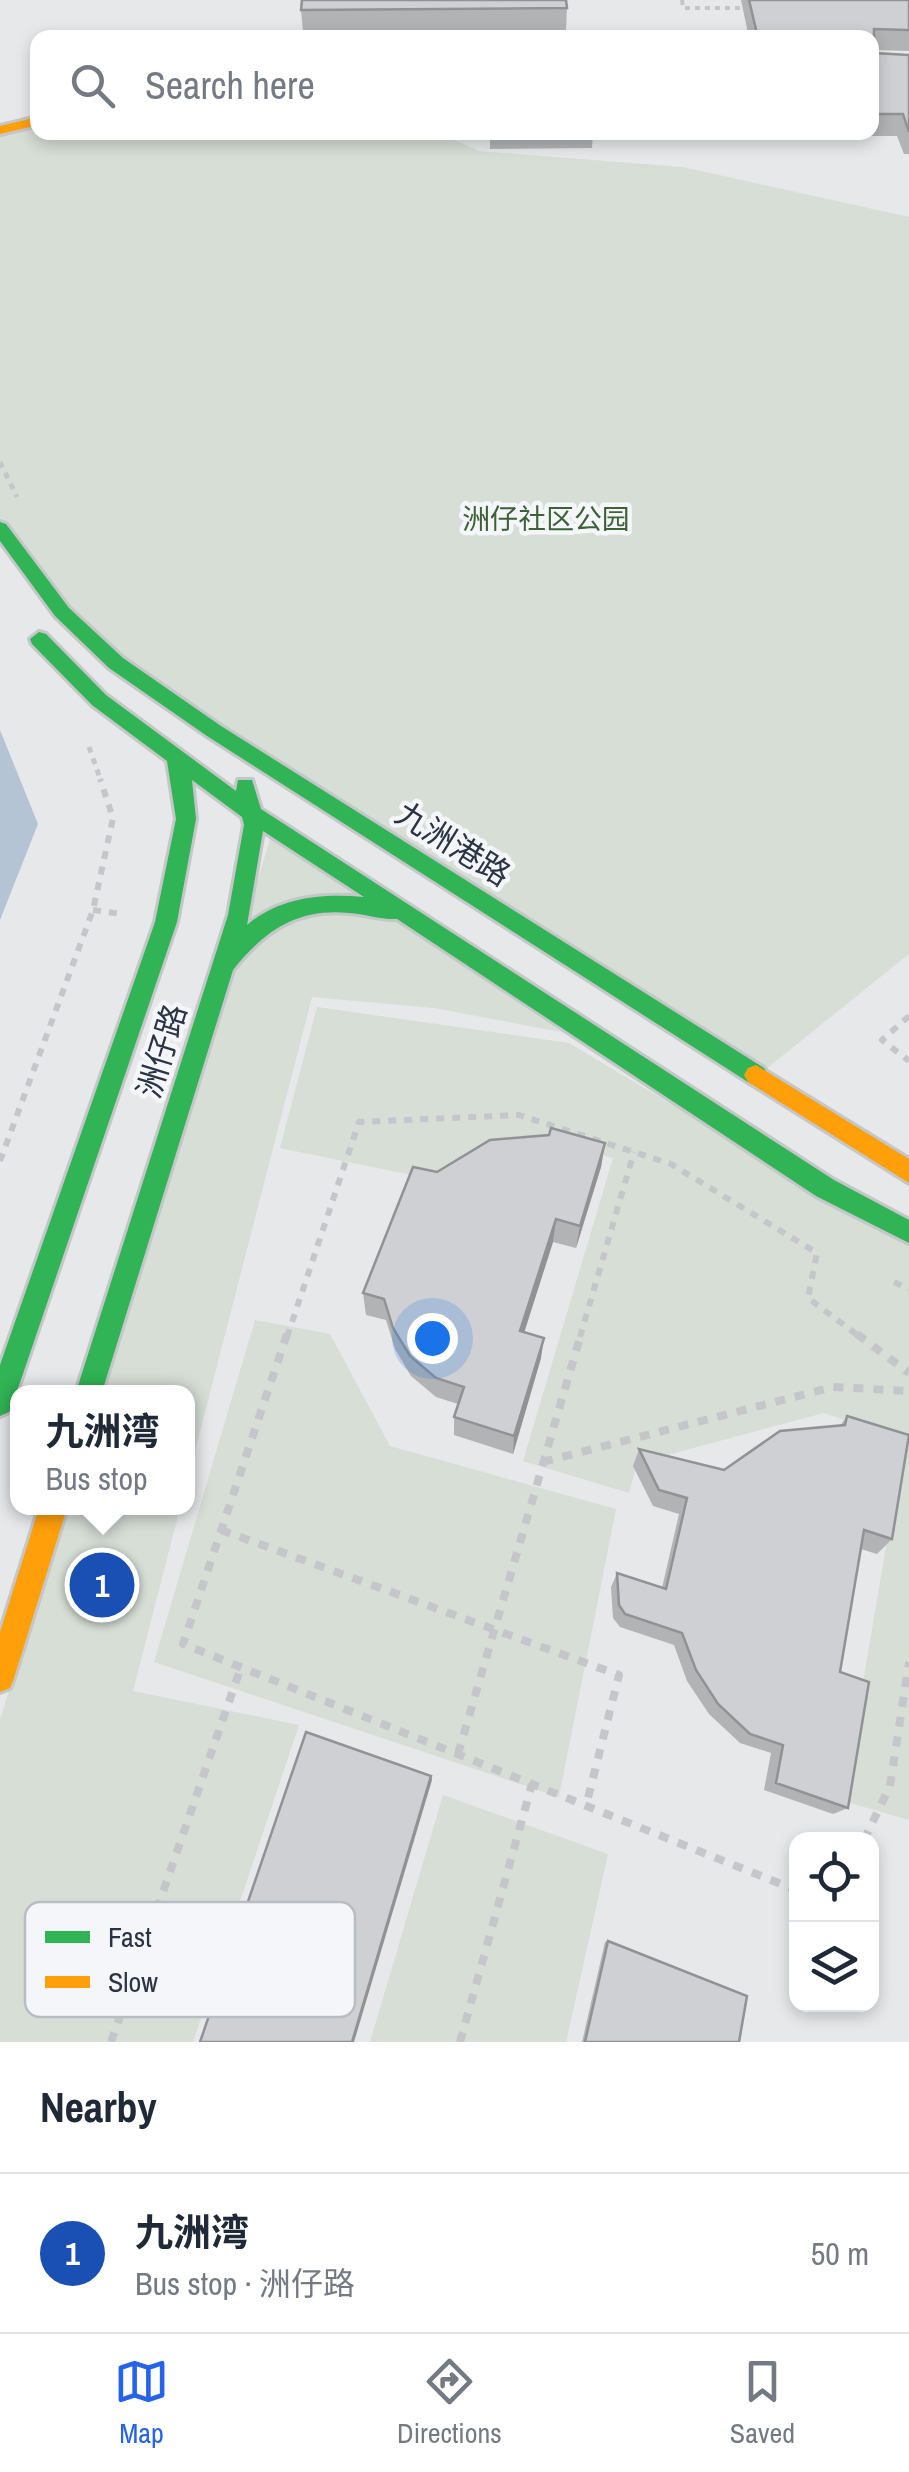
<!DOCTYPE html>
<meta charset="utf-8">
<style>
body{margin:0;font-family:"Archivo Narrow","Noto Sans SC",sans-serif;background:#f6f6f7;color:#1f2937}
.controls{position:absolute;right:30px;bottom:30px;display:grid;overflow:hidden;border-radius:20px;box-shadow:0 5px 15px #0003}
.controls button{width:90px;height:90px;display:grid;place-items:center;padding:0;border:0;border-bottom:2px solid #e0e1e3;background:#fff;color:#1f2937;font:50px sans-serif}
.you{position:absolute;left:432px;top:1338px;width:35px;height:35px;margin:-25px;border:8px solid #fff;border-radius:50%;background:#1a73e8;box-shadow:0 0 0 15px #1a73e833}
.badge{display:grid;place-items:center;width:65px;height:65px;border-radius:50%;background:#2563eb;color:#fff;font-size:32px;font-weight:700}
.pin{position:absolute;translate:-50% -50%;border:5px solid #fff;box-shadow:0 2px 10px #0006}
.popup{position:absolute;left:10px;top:1385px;width:185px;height:130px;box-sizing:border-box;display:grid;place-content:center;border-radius:20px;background:#fff;filter:drop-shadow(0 2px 8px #0005);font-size:32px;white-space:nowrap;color:#747a83}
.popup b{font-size:38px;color:#1f2937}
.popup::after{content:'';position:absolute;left:50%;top:100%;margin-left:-20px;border:20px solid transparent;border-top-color:#fff}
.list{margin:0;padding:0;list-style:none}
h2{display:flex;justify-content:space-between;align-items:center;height:130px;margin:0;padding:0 40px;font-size:42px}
h2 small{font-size:32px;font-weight:400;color:#747a83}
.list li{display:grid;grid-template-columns:65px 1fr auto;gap:30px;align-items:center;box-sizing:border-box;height:160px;padding:0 40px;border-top:2px solid #e0e1e3}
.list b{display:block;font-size:38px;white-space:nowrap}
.list p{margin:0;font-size:32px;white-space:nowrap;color:#747a83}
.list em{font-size:32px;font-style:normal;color:#747a83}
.icon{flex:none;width:55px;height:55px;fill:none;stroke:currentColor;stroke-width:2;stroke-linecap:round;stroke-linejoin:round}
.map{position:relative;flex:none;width:909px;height:2042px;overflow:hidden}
.search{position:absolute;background:#fff;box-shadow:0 5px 15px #0003;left:30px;right:30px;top:30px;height:110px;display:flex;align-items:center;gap:25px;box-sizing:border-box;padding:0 35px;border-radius:20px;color:#747a83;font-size:38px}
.sheet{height:290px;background:#fff}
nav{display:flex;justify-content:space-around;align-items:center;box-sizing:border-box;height:140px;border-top:2px solid #e0e1e3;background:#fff;font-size:28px;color:#747a83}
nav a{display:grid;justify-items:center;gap:5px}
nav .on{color:#2563eb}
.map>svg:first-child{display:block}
.green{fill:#d6ded6}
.water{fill:#b4c4d5}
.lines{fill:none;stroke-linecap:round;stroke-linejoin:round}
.fast-casing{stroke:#c4c6c8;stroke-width:6}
.slow-casing{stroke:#c4c6c8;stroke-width:6}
.path-far3{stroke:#c5c6ca;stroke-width:4;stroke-dasharray:5 5;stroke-linecap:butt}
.path-far2{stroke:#c5c6ca;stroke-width:5;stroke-dasharray:6 6;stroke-linecap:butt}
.path-far1{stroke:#c5c6ca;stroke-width:6;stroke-dasharray:8 8;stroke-linecap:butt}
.path{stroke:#c5c6ca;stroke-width:8;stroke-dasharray:10 10;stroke-linecap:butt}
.fast{fill:#30b455;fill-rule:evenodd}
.slow{fill:#ff9f0a;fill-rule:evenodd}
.wall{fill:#b1b3b5}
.shaded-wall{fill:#909294}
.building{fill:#ced0d3;stroke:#909294;stroke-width:2.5}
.labels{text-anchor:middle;stroke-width:9;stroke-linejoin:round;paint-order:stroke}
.far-park-label{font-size:28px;fill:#3f6138;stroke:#f4f6f9}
.street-label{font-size:32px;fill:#2b3445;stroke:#f4f6f9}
.key{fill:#f4f6f9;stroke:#b8bcc3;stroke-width:2.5}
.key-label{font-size:28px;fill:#2b3445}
</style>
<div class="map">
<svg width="909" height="2042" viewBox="0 0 909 2042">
<rect width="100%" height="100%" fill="#e6e8ea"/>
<!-- green -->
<g class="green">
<path d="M 37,122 L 38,132 L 439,133 L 479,151 L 683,167 L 909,217 L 909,954 L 756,1077 L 117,662 L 0,525 L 0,131 Z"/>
<path d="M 271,836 L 561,1032 L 434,1008 L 312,997 L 187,1482 L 187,1392 L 101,1392 Z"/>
<path d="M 317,1007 L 569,1043 L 909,1246 L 909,1820 L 843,1801 L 904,1440 L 824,1413 L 637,1463 L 629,1493 L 523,1461 L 613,1158 L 542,1139 L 431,1179 L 280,1148 Z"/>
<path d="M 255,1320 L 330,1334 L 390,1446 L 616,1509 L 559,1797 L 154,1662 Z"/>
<path d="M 65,1508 L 180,1508 L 133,1691 L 299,1725 L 193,2042 L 0,2042 L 0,1720 Z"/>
<path d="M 443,1795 L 608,1854 L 566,2042 L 370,2042 Z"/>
</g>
<!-- water -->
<path class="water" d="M 0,730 L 38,824 L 0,920 Z"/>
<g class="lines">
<!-- fast casing -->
<g class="fast-casing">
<g id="fast">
<path d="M 0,522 L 6,524 L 69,608 L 123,658 L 221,726 L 764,1068 L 768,1075 L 764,1082 L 756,1085 L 748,1082 L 207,736 L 109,668 L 55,616 L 0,541 Z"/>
<path d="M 39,632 L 46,634 L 106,695 L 236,791 L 238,780 L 252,780 L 261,809 L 834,1180 L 909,1220 L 909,1243 L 816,1196 L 397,919 C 382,920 365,914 349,913 C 297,908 264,931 233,970 L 102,1392 L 76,1392 L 228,915 L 244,825 L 242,817 L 192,780 L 196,819 L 177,922 L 13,1403 L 9,1412 L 0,1416 L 0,1365 L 155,922 L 176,819 L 167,761 L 92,705 L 32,644 L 30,639 ZM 263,831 L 364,897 C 322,893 280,897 247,925 Z"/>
</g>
</g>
<!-- slow casing -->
<g class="slow-casing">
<g id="slow">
<path d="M 38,117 L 38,125 L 0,134 L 0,126 Z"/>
<path d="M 756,1065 L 909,1159 L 909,1183 L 748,1082 L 744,1075 L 748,1068 Z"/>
<path d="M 39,1508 L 67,1508 L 14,1678 L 10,1688 L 0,1692 L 0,1632 Z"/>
</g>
</g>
<!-- path-far3 -->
<path class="path-far3" d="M 682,0 L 683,8 L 742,8"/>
<!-- path-far2 -->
<g class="path-far2">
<path d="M 0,462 L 17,497"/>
<path d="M 89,747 L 101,781"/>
</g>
<!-- path-far1 -->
<g class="path-far1">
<path d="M 93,910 L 121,914"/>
<path d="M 909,1016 L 882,1040 L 909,1061"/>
<path d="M 0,1161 L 93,910 L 113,818 L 100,779"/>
<path d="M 894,1282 L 909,1289"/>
<path d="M 287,1337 L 359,1122 L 519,1115 L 671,1164 L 817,1253 L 808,1298 L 860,1337"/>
<path d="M 580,1337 L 634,1152"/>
</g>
<!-- path -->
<g class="path">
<path d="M 287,1334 L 183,1644 L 796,1890"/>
<path d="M 857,1334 L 909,1373"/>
<path d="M 543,1462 L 833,1387 L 909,1391"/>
<path d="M 221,1530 L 619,1675 L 586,1806"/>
<path d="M 458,1754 L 581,1334"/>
<path d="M 864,1840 L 890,1786 L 909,1662"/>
<path d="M 111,2042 L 241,1667"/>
<path d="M 460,2042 L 532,1784"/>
</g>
<!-- fast -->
<use href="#fast" class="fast"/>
<!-- slow -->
<use href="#slow" class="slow"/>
</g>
<!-- wall -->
<g class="wall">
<path d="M 741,0 L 909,0 L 909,51 L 874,50 L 874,53 L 909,55 L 909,154 L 904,154 L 897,136 L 837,136 L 836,132 L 872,132 L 872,38 L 749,38 Z"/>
<path d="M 567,8 L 566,30 L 303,32 L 301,10 Z"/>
<path d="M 490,132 L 593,132 L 592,148 L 490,149 Z"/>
<path d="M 605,1143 L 601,1167 L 576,1248 L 553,1242 L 524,1332 L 541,1358 L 513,1454 L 454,1435 L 454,1417 L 458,1404 L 436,1397 L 411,1376 L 395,1349 L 386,1320 L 366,1315 L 363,1293 L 437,1172 Z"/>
<path d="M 847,1416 L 892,1539 L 877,1554 L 861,1549 L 840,1672 L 848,1808 L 833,1814 L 764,1790 L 771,1753 L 740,1743 L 709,1714 L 687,1681 L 674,1645 L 620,1627 L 613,1618 L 611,1587 L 617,1573 L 662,1588 L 679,1514 L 653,1506 L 633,1466 L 639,1449 L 724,1470 L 840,1426 Z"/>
<path d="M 608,1941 L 739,2042 L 582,2042 L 605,1942 Z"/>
</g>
<!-- shaded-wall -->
<g class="shaded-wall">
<path d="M 605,1143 L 601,1167 L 576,1248 L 580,1226 Z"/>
<path d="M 556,1219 L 553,1242 L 518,1352 L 520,1331 Z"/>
<path d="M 544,1338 L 541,1358 L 513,1454 L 514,1436 Z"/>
<path d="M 431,1776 L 432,1780 L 354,2042 L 352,2042 Z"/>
</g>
<!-- building -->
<g class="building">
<path d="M 302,0 L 566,0 L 567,8 L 301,10 Z"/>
<path d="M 749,0 L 909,0 L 909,30 L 874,29 L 874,53 L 909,55 L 909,132 L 903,114 L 872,114 L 872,38 L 758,38 Z"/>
<path d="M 551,1128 L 605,1143 L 580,1226 L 556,1219 L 520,1331 L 544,1338 L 514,1436 L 454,1417 L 464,1387 L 436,1378 L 410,1356 L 393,1328 L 384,1299 L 363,1293 L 413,1167 L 437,1172 L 490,1140 L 549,1135 Z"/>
<path d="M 847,1416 L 909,1435 L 892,1539 L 864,1530 L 840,1672 L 869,1682 L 848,1808 L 776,1783 L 783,1745 L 750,1734 L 718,1704 L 696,1670 L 682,1633 L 625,1614 L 619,1605 L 617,1573 L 666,1589 L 687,1498 L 659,1490 L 639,1449 L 724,1470 L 780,1431 L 845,1425 Z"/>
<path d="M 306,1732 L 431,1776 L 352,2042 L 200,2042 Z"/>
<path d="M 608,1941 L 747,1996 L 739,2042 L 585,2042 Z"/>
</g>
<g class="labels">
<!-- far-park labels -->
<g class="far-park-label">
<text x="546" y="529">洲仔社区公园</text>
</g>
<!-- street labels -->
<g class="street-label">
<text transform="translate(453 844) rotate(32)" y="11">九洲港路</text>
<text transform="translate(162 1051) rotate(-73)" y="11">洲仔路</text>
</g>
</g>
<!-- legend -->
<rect x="25" y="1902" width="330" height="115" rx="15" class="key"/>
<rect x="45" y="1931" width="45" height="12" fill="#30b455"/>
<rect x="45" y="1976" width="45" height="12" fill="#ff9f0a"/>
<g class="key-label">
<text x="108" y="1947">Fast</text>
<text x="108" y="1992">Slow</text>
</g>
</svg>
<div class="controls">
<button><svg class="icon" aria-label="locate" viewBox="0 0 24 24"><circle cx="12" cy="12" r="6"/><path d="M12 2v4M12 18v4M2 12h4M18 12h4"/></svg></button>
<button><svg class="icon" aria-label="layers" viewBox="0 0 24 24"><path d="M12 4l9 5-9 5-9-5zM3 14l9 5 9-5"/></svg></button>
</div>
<div class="you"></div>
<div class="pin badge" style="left:102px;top:1585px;background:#1a4fb4">1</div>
<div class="popup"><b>九洲湾</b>Bus stop</div>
<div class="search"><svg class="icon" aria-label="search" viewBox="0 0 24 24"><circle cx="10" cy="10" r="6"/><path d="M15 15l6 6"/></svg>Search here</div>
</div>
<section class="sheet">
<h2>Nearby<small></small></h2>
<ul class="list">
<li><span class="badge" style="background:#1a4fb4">1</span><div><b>九洲湾</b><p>Bus stop · 洲仔路</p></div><em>50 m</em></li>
</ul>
</section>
<nav>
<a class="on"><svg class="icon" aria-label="map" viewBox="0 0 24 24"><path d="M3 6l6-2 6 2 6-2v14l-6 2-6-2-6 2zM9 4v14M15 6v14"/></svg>Map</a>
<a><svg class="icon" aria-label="directions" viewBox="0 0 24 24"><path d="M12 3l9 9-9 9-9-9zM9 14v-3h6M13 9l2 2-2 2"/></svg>Directions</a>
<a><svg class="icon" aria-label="saved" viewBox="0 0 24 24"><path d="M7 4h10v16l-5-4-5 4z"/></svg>Saved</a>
</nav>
